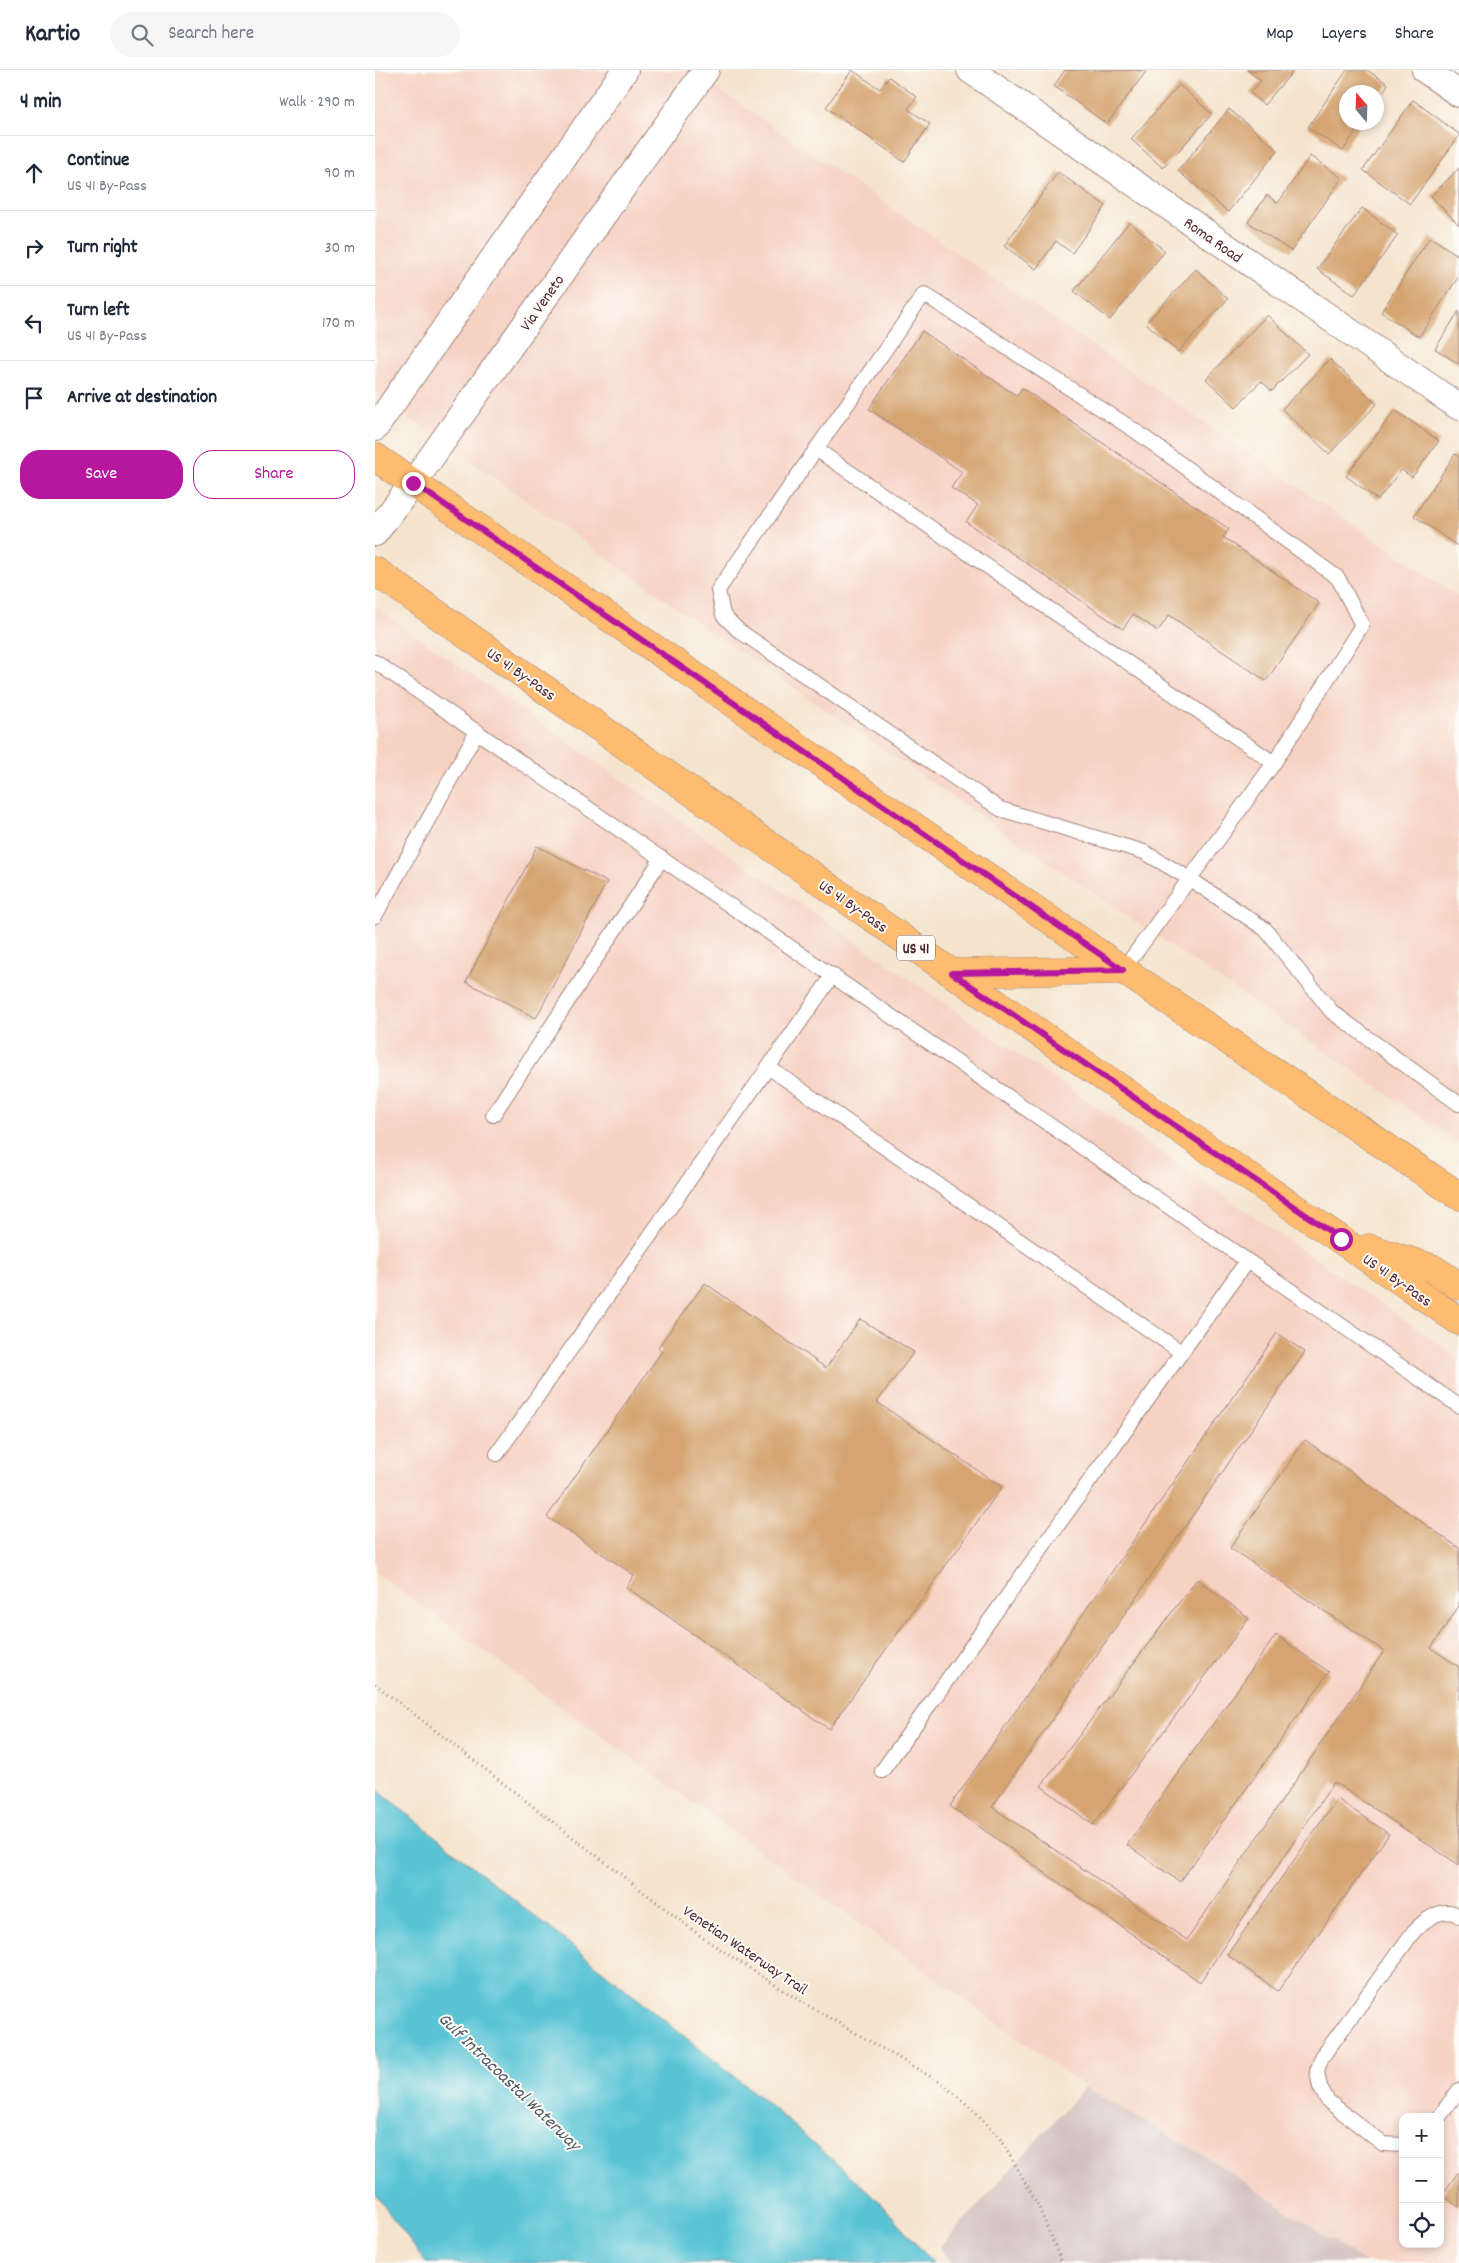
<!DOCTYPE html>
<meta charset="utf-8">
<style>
body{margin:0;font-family:Dekko,sans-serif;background:#f6f6f7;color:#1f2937}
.controls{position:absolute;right:15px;bottom:15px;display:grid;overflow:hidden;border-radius:10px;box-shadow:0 2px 8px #0003}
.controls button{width:45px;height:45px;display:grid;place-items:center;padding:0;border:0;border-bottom:1px solid #e0e1e3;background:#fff;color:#1f2937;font:25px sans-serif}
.compass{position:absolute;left:964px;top:15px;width:45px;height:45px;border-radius:50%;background:#fff;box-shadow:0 2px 8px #0003;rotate:341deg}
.stop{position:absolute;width:15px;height:15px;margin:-11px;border:4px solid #b5179e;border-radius:50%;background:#fff}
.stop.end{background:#b5179e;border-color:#fff;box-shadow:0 1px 5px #0008}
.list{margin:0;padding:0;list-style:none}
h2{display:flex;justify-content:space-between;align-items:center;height:65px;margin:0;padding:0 20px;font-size:21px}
h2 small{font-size:16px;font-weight:400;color:#747a83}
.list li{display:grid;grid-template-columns:32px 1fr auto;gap:15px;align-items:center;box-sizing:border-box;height:75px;padding:0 20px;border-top:1px solid #e0e1e3}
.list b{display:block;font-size:19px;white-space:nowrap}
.list p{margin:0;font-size:16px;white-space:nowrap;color:#747a83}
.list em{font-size:16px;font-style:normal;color:#747a83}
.actions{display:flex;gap:10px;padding:15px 20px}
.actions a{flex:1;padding:11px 0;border:1px solid #b5179e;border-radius:20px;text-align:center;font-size:18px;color:#b5179e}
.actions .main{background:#b5179e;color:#fff}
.icon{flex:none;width:28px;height:28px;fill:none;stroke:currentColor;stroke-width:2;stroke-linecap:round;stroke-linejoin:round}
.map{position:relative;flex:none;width:1084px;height:2193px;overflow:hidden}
header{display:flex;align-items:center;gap:30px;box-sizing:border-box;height:70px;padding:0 25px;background:#fff;border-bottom:1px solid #e0e1e3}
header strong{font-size:24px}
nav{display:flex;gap:28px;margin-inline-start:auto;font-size:18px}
.search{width:350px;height:45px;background:#f6f6f7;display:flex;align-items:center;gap:12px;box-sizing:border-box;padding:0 18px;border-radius:28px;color:#747a83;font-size:19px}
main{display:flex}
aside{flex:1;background:#fff}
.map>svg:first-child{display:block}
.built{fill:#f6d2c3;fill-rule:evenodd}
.industrial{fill:#d1bfbd}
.water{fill:#5ac4d5;stroke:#527280}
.building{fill:#d5a471}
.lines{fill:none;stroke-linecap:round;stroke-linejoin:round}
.lane-casing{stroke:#a0827c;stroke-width:16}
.street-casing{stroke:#a0827c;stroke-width:28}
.primary-casing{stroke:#a0827c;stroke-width:29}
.path{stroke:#a0827c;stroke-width:3;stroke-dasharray:1 4;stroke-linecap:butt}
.lane{stroke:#fff;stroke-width:14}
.street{stroke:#fff;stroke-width:26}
.primary{stroke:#fdbc70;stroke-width:28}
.route{stroke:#b5179e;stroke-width:6}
.labels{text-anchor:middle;stroke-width:4;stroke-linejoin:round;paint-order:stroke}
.shield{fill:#fdfcf7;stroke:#806168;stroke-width:1}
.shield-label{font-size:15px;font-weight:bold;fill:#4a1f2b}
.street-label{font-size:16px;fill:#4a1f2b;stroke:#fdfcf7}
.water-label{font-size:18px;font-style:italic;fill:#505966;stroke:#fdfcf7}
</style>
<header>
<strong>Kartio</strong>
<div class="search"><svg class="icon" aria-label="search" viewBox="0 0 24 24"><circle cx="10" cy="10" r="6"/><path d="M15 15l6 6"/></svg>Search here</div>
<nav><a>Map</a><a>Layers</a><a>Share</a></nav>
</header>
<main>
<aside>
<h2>4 min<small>Walk · 290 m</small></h2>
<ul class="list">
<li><svg class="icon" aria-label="ahead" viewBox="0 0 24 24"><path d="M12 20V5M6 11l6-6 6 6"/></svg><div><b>Continue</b><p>US 41 By-Pass</p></div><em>90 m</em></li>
<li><svg class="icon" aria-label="right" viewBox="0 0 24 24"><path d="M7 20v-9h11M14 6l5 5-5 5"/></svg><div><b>Turn right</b></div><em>30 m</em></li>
<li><svg class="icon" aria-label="left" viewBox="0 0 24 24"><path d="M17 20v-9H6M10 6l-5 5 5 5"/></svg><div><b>Turn left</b><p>US 41 By-Pass</p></div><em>170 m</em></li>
<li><svg class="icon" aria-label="arrive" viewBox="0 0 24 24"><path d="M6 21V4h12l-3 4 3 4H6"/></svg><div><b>Arrive at destination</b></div></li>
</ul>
<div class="actions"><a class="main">Save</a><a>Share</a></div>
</aside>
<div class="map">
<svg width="1084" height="2193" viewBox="0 0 1084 2193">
<rect width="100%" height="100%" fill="#fdfcf7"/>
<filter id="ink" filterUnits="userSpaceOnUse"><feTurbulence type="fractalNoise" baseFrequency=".02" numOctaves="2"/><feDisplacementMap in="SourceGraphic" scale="10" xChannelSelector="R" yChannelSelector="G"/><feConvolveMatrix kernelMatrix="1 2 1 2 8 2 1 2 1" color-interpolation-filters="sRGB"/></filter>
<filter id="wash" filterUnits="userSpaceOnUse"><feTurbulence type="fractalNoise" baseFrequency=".0096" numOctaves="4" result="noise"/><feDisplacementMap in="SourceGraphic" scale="20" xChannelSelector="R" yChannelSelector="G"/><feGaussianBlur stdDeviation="1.12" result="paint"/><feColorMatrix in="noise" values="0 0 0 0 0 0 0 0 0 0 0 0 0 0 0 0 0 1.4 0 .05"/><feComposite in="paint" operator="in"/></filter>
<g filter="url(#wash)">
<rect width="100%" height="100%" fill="#f5e4cd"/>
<!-- built -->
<g class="built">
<path d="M 0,0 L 315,0 L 1084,527 L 1084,1073 L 316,548 L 0,323 Z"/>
<path d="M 0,537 L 304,750 L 1084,1288 L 1084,2193 L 991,2193 L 835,2089 L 710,2017 L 0,1502 ZM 1028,2047 L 1065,2047 L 1065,2174 L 1028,2174 Z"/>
</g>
<!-- industrial -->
<path class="industrial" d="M 710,2017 L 835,2089 L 991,2193 L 575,2193 L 565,2177 Z"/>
<!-- water -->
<path class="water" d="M 0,1718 L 390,2031 L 503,2130 L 558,2193 L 51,2193 L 0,2124 Z"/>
<g id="blocks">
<!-- building -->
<g class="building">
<path d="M 477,0 L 505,19 L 514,7 L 542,27 L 533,39 L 555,54 L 529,92 L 451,37 Z"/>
<path d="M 690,0 L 772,0 L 732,54 L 679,16 Z"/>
<path d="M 872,0 L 919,0 L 889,35 L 875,23 L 886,11 Z"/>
<path d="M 972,0 L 992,0 L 1013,14 L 1002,32 L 1002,22 L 972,22 L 972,52 L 987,52 L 968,81 L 933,57 Z"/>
<path d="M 804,15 L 837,44 L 788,98 L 756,69 Z"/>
<path d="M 1038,30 L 1084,64 L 1084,66 L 1035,134 L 988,100 Z"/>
<path d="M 854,39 L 903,80 L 853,142 L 803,101 Z"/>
<path d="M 935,86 L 967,108 L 916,181 L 873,152 L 892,125 L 903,133 Z"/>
<path d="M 1084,98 L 1084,155 L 1056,126 Z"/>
<path d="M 683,102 L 731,136 L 697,183 L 681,171 L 661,199 L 629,176 Z"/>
<path d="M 987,138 L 1023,165 L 979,225 L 942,199 Z"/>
<path d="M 754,152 L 790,181 L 735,250 L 699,221 Z"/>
<path d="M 1055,167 L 1084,186 L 1084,206 L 1044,267 L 1006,242 Z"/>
<path d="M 821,199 L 853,229 L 803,282 L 771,253 Z"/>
<path d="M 1084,241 L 1084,294 L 1060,279 Z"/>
<path d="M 892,245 L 933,284 L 897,321 L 886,311 L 861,337 L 831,309 Z"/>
<path d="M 547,261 L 642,326 L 647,318 L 854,459 L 848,467 L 944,533 L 891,611 L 794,545 L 783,561 L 758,544 L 748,559 L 591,452 L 603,435 L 576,418 L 587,402 L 494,339 Z"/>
<path d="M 955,289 L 1002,334 L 954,384 L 907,339 Z"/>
<path d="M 1020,340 L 1064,371 L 1037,407 L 1026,400 L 1003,430 L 971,406 Z"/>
<path d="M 1080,384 L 1084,387 L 1084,477 L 1039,446 Z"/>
<path d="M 162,776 L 232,812 L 161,948 L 91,912 Z"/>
<path d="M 330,1213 L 451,1298 L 485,1249 L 539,1282 L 502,1332 L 627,1417 L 454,1659 L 251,1517 L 259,1505 L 172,1447 L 287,1281 L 283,1277 Z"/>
<path d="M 902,1263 L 930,1282 L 617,1737 L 812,1870 L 1009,1581 L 855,1478 L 930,1370 L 1084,1478 L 1084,1536 L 1056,1578 L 1084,1597 L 1084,1795 L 959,1712 L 825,1912 L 575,1736 Z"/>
<path d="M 822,1509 L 874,1548 L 718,1755 L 666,1716 Z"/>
<path d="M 901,1565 L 954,1602 L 805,1812 L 752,1775 Z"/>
<path d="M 962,1729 L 1014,1764 L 903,1921 L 852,1885 Z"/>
<path d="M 1084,2101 L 1084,2137 L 1067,2125 Z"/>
</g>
</g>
</g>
<g filter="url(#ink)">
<use href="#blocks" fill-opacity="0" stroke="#a0827c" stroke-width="1"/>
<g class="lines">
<!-- lane casing -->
<g class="lane-casing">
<g id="lane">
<path d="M 441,379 L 899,693"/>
<path d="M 0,592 L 1084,1336"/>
<path d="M 0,846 L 102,661"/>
<path d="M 748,900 L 899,693 L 987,555 L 963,508 L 759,360 L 549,224 L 343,520 L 348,545 L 363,560 L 625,739 L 769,782 L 815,809 L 890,859 L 957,942 L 1084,1034"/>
<path d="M 393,997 L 806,1282"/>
<path d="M 118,1045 L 287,788"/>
<path d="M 122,1384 L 458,905"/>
<path d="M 507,1701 L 872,1191"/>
<path d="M 1064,2047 L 1084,2020"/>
<path d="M 1028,2075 L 1008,2074 L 953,2031 L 945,2017 L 942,2001 L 947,1987 L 1039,1861 C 1050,1850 1068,1835 1084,1846"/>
</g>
</g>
<!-- street casing -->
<g class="street-casing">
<g id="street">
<path d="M 595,0 L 1084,337"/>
<path d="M 1050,0 L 1084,24"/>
<path d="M 0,358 L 250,0"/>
<path d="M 0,463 L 38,413 L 331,0"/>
</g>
</g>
<!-- primary casing -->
<g class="primary-casing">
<g id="primary">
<path d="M 0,387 L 748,900 L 1084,1126"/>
<path d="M 0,501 L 577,903 L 1084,1251"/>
<path d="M 577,903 L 748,900"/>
<path d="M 994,1178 L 1057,1198 L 1084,1216"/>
</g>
</g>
<!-- path -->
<path class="path" d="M 0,1614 L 328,1868 L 422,1929 L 565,2012 L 600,2041 L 625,2069 L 662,2133 L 687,2193"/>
<!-- lane -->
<use href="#lane" class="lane"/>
<!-- street -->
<use href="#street" class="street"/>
<!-- primary -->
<use href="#primary" class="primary"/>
</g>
</g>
<g class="lines" filter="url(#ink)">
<!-- route -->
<path class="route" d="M 38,413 L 748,900 L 577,903 L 966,1169"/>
</g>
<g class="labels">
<!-- shield labels -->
<rect class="shield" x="522" y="865.5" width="38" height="25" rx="4"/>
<g class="shield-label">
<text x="541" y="883">US 41</text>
</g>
<!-- street labels -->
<g class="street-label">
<text transform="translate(839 169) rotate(35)" y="6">Roma Road</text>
<text transform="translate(166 232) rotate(-55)" y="6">Via Veneto</text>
<text transform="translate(147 603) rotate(35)" y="6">US 41 By-Pass</text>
<text transform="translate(479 835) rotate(35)" y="6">US 41 By-Pass</text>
<text transform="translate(1023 1209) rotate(35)" y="6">US 41 By-Pass</text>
<text transform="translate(371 1879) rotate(34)" y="6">Venetian Waterway Trail</text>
</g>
<!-- water labels -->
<g class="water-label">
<text transform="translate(135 2011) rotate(44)" y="6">Gulf Intracoastal Waterway</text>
</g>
</g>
</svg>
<div class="controls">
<button>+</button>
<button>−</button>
<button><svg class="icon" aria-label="locate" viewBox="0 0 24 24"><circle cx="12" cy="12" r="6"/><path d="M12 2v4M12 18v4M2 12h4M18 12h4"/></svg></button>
</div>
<svg class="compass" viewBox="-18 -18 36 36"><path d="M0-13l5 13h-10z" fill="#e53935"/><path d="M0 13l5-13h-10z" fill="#747a83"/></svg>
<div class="stop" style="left:966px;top:1169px"></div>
<div class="stop end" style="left:38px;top:413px"></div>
</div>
</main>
